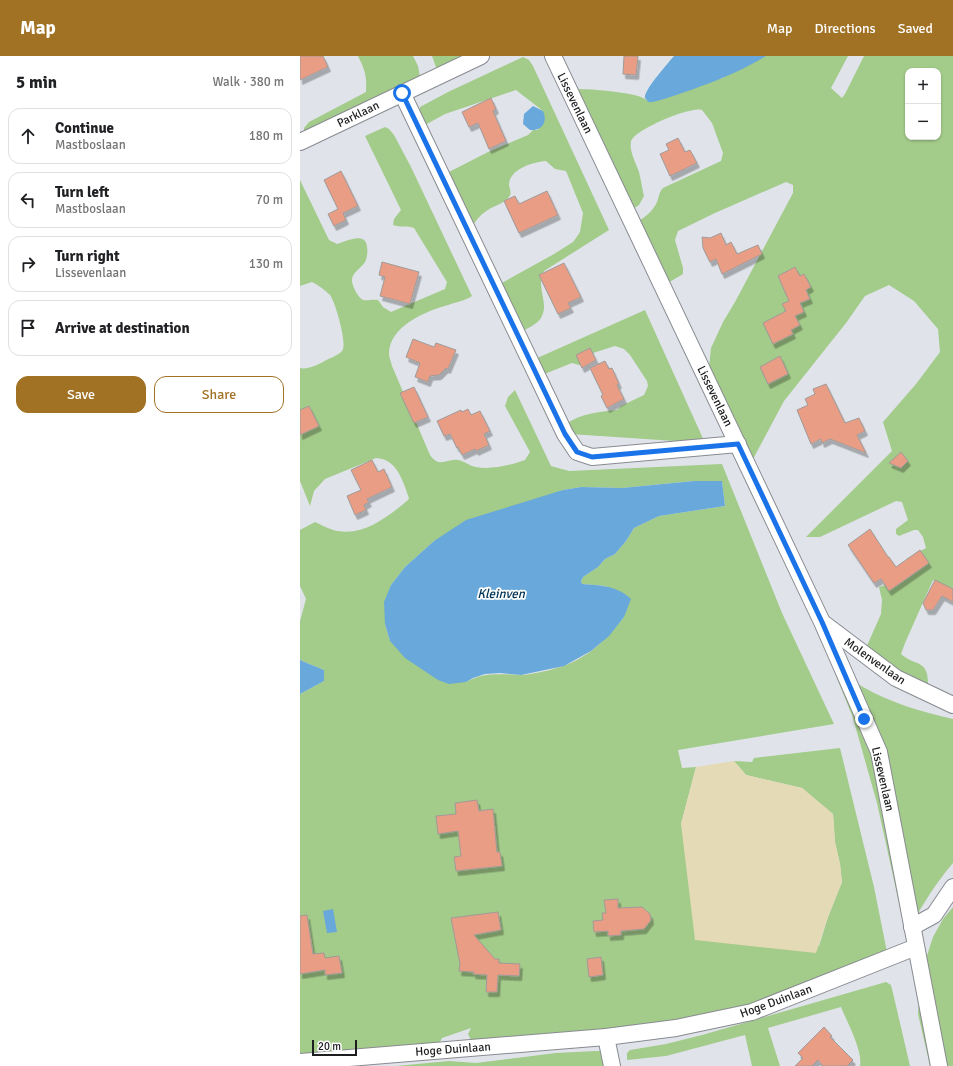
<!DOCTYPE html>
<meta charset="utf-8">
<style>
body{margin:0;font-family:Signika,sans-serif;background:#f2f2f2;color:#202124}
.controls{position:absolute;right:12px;top:12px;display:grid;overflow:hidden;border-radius:8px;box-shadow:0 1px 3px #0004}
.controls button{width:36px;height:36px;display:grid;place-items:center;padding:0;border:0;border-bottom:1px solid #e0e0e0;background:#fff;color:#202124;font:20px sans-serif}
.scale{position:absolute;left:12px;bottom:10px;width:45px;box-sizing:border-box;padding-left:4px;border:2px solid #1d1e20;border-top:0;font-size:11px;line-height:14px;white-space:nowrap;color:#1d1e20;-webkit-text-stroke:3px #fff;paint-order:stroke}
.stop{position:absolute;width:12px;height:12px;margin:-9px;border:3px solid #1a73e8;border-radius:50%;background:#fff}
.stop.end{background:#1a73e8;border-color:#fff;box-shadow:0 1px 4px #0008}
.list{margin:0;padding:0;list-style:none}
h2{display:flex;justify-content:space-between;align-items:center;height:52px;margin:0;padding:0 16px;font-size:17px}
h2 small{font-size:13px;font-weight:400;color:#757577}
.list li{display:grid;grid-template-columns:26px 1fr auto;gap:12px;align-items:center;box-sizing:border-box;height:56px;margin:0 8px 8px;padding:0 8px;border:1px solid #e0e0e0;border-radius:12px}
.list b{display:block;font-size:15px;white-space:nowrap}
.list p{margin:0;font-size:13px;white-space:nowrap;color:#757577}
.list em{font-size:13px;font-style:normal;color:#757577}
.actions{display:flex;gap:8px;padding:12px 16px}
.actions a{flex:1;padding:9px 0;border:1px solid #a17124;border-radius:12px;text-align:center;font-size:14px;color:#a17124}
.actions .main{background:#a17124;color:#fff}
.icon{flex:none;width:22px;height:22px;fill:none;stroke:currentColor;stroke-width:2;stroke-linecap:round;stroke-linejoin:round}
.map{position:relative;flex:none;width:653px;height:1010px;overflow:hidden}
header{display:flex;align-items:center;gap:24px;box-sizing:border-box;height:56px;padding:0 20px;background:#a17124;color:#fff}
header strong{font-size:19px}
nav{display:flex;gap:22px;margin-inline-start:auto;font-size:14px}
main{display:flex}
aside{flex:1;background:#fff}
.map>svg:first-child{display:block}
.green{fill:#a3cb8a;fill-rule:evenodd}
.sand{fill:#e4dab5}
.water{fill:#68a8da}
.building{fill:#e99d85;stroke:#a19a98;filter:url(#shadow)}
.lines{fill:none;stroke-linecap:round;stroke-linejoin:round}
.street-casing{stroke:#888b91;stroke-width:18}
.street{stroke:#fff;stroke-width:16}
.route{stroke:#1a73e8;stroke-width:5}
.labels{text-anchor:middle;stroke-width:3.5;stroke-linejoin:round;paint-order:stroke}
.street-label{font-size:12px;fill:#1d1e20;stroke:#fff}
.water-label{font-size:13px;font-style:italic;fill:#003354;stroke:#fff}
</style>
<header>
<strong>Map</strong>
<nav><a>Map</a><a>Directions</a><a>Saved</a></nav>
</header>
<main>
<aside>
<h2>5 min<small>Walk · 380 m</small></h2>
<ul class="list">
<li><svg class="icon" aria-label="ahead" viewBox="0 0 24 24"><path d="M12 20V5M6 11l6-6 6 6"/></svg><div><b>Continue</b><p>Mastboslaan</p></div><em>180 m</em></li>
<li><svg class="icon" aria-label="left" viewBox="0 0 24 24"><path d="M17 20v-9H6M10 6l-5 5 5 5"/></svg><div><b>Turn left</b><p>Mastboslaan</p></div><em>70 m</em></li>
<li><svg class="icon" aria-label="right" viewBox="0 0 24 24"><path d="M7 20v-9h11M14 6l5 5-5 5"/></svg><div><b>Turn right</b><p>Lissevenlaan</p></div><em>130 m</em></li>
<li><svg class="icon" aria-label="arrive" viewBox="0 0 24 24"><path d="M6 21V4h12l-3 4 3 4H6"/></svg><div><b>Arrive at destination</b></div></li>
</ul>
<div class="actions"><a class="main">Save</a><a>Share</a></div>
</aside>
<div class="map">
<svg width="653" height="1010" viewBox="0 0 653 1010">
<defs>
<filter id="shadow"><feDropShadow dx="2.5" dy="4.5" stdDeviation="0" flood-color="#0004"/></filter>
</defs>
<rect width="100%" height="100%" fill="#e0e4ea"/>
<!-- green -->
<g class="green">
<path d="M 58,0 L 113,0 L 118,10 L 120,21 L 4,77 L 4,72 L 9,66 L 66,36 C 67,20 65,14 58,0 Z"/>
<path d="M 132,0 L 164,0 L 137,14 Z"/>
<path d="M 466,0 L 548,0 L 531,32 L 542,42 L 545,38 L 564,0 L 653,0 L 653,535 L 633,524 L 605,587 L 601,598 C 616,611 628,603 628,628 L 595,614 L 566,592 L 581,558 L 582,544 L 579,531 L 608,522 L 609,515 L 606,503 L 626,492 L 623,481 L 618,474 L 614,474 L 599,480 L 596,478 L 596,473 L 608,464 L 602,446 L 596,445 L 520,481 L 506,481 L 592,395 L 583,366 L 616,328 L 640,296 L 638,273 L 614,245 L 589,229 L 565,240 L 546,267 L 484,345 L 452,405 L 409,311 L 411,292 L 423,266 L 435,246 L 493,137 L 493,129 L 486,126 L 415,157 L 378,175 L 375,184 L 383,212 L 383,218 L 368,227 L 339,165 C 346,160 353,155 357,146 C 359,141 359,136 363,132 L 421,105 L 423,97 L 412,67 L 402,54 C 391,50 333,74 331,86 C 329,95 336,107 339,116 C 341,124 342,132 344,140 L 339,149 L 333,153 L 276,33 C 290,33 340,36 348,45 L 422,22 ZM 608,15 L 638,15 L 638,81 L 608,81 Z"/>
<path d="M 223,1 L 229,4 L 233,10 L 309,174 L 244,215 C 235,231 250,247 241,262 C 237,268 228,272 223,275 L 200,228 L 254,198 L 273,186 L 276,182 L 280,176 L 283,157 L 266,115 L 255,113 L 246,105 C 233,106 209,113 209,129 C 210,134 212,137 209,141 C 204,148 192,150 185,156 C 180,159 176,165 172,170 L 147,117 L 188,96 L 228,79 L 233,74 L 238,74 L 243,55 L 216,34 L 145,58 L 125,69 L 119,59 L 120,51 L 148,36 Z"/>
<path d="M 85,71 L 89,73 L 94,79 L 111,111 L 172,240 C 165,245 156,246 148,249 C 126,255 89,270 89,298 C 89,301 91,306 92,310 L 130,399 C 140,413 147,402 158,404 C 165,405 169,410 176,411 C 191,414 211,409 225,404 L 230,396 L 205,350 L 208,341 L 215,334 L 251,410 L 269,415 L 422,408 L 482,557 L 534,668 L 378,694 L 382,712 L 396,711 L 381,768 L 519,890 L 528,861 L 542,826 L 540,808 L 535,786 L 533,758 L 502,732 L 446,719 L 434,705 L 452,706 L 454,702 L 540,692 L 574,831 L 587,896 L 443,951 L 376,965 L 298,974 L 262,976 L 182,984 L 171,984 L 168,978 L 171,972 L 142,982 L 140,986 L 0,1000 L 0,638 L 24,625 L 24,614 L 2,605 L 0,603 L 0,565 L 6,543 L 0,530 L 0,474 L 15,466 C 22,469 30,474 38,475 C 64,480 89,460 108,444 L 109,442 C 103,425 97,403 76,402 L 25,423 L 14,435 L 10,450 L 0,425 L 0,312 C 7,314 17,309 23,306 C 29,302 38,300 42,295 C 48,289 35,245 30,239 C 25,234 18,229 12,226 L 0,230 L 0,124 L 29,184 L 37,188 C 46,185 66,175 67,191 C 68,195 67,203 65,206 C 61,212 53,216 52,223 C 51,228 58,242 63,244 C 67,245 73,243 78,244 L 83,251 L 91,256 L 145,233 L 147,226 L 114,172 C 107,169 101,172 93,169 L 94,163 L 101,154 L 65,80 ZM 394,425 L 422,425 L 425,450 L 359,460 L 334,472 L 326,485 L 315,498 L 305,503 L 298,511 L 283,521 L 281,525 L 282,528 L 306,530 L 324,561 C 299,592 281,608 241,616 C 234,617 227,619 220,619 C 200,618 183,616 166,626 L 90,585 L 85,568 L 91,529 L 105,511 L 134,485 L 263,434 L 281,431 L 322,432 Z"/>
<path d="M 345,254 L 405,387 L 270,378 L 266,368 C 282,357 298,356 317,354 L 321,350 L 344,339 L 348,330 L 347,325 L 330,299 L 324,293 L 315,290 L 293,297 L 284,308 L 279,309 L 272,307 L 242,319 L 235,303 Z"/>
<path d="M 532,610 C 542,617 552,625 563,631 C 591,647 622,656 653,663 L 653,807 C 634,829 620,853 606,879 L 577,747 L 553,662 Z"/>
<path d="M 653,851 L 653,1010 L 630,1010 L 618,958 L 620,921 L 633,881 L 643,863 Z"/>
<path d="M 586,926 L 591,929 L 593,937 L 610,1010 L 560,1010 C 563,995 547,966 541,951 L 468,972 L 480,1010 L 452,1010 L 445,979 L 366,1000 L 327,1004 L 327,997 L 330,994 L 366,988 L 402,979 Z"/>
<path d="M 295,995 L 303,995 L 306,1010 L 96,1010 L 149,1005 L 176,1007 L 256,997 Z"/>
</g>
<!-- sand -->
<path class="sand" d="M 434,705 L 446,719 L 502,732 L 533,758 L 535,786 L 540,808 L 542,826 L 528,861 L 516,897 L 395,884 L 381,768 L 396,711 Z"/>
<!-- water -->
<g class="water">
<path d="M 374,0 L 466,0 C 452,8 437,16 422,22 C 413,26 355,48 349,46 C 348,46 346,43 345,42 C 343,35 369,6 374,0 Z"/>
<path d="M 233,50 L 243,55 C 248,66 242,75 230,74 L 223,68 L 224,58 Z"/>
<path d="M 394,425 L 422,425 L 425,450 L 359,460 L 334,472 L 326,485 L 315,498 L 305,503 L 298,511 L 283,521 L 281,525 L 282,528 C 299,529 318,530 331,543 L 324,561 L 309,580 L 291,595 L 264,610 L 221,619 L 200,617 L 185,618 L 173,622 L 166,626 L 149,628 L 138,624 L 105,602 L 90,585 L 85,568 L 84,546 L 91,529 L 105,511 L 134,485 L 166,464 L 263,434 L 281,431 L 322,432 Z"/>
<path d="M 0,603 L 2,605 L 24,614 L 24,625 L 0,638 Z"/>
<path d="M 33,853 L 37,876 L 27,877 L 23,855 Z"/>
</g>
<!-- building -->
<g class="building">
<path d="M 0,0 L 23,0 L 28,11 L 0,24 Z"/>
<path d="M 324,0 L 338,0 L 336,19 L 323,18 Z"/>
<path d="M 191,42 L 196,53 L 193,55 L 206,85 L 189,93 L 178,67 L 169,71 L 162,56 Z"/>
<path d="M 378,82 L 385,96 L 390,94 L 397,107 L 370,120 L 360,98 L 369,94 L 366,88 Z"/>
<path d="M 41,115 L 58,150 L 43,157 L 46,164 L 34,170 L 28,158 L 38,153 L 24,124 Z"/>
<path d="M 247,135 L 258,159 L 219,177 L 204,145 L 215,140 L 219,148 Z"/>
<path d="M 421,177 L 426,189 L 431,186 L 437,198 L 458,189 L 462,198 L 422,218 L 416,203 L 410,206 L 403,192 L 402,181 L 410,182 Z"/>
<path d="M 82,206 L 119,216 L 110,248 L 80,240 L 85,221 L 79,219 Z"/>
<path d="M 264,207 L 281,241 L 268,247 L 271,252 L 258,258 L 239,219 Z"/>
<path d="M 495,211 L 500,220 L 504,218 L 511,231 L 506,234 L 510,243 L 500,247 L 504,256 L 495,260 L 500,269 L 491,274 L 493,278 L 473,288 L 463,267 L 486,255 L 482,248 L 489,245 L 478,220 Z"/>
<path d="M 113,283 L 134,291 L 136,287 L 156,294 L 148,313 L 146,312 L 139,319 L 130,320 L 128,326 L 115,321 L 120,307 L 106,301 Z"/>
<path d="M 290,292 L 296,304 L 282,312 L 276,299 Z"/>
<path d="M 480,300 L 488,318 L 468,328 L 460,311 Z"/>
<path d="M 305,305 L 309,313 L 312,312 L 319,328 L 317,329 L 324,343 L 307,352 L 301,340 L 303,339 L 290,312 Z"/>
<path d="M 526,328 L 545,367 L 559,362 L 565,375 L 557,379 L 566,397 L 530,383 L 522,387 L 521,383 L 511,388 L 497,354 L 508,349 L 505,343 L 515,338 L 513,333 Z"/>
<path d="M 114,331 L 128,361 L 114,367 L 100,337 Z"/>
<path d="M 9,350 L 19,370 L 0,379 L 0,354 Z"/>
<path d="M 168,353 L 171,359 L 180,355 L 190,375 L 184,378 L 189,389 L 176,395 L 175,393 L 162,399 L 158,391 L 157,392 L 150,378 L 144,380 L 137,365 L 161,354 L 162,356 Z"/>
<path d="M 601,396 L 608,405 L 601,412 L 589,407 Z"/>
<path d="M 72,404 L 78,416 L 84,413 L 92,431 L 67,443 L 69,446 L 64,449 L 66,454 L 55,459 L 47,440 L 61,434 L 51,414 Z"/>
<path d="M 570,473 L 588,501 L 589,501 L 596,511 L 620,494 L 629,507 L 589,535 L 581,523 L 574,527 L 548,489 Z"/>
<path d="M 635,524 L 653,533 L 653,546 L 642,540 L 633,554 L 626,554 L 623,547 Z"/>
<path d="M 177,744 L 179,755 L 193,753 L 197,796 L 200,796 L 202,810 L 156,815 L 154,801 L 161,800 L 158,775 L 138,778 L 136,760 L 156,758 L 155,747 Z"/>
<path d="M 318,843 L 318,852 L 342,851 L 350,858 L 351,864 L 344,873 L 321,875 L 321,879 L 308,880 L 308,875 L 294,876 L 293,865 L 303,864 L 302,857 L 306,857 L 304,844 Z"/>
<path d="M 198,856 L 201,874 L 174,879 L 195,903 L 199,903 L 199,907 L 220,908 L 219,920 L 198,919 L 197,936 L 186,936 L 187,919 L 173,918 L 174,916 L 159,915 L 160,908 L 151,862 Z"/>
<path d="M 7,859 L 13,898 L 24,897 L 25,902 L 39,900 L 42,917 L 25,919 L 25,914 L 0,918 L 0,860 Z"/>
<path d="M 301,901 L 303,919 L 289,921 L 287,903 Z"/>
<path d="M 524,971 L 532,980 L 530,981 L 553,1004 L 547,1010 L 523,1010 L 518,1004 L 512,1010 L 495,1010 L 503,1002 L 498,997 Z"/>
</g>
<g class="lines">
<!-- street casing -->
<g class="street-casing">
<g id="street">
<path d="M 253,0 L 522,566 L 579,696 L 639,1010"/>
<path d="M 102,37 L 265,378 L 277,396 L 292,401 L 438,388"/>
<path d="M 0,86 L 181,0"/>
<path d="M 523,567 L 596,622 L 653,649"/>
<path d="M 612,871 L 634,859 L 653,831"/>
<path d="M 306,981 L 312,1010"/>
<path d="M 0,1006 L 306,981 L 376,972 L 452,956 L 616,891"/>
</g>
</g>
<!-- street -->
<use href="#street" class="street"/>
</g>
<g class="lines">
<!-- route -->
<path class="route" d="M 102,37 L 265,378 L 277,396 L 292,401 L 438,388 L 522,566 L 564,663"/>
</g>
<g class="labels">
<!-- street labels -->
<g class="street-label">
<text transform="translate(275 47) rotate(64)" y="4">Lissevenlaan</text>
<text transform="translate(58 58) rotate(-26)" y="4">Parklaan</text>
<text transform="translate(415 340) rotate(64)" y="4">Lissevenlaan</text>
<text transform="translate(575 605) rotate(35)" y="4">Molenvenlaan</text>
<text transform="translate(583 723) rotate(77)" y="4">Lissevenlaan</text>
<text transform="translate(476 945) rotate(-20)" y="4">Hoge Duinlaan</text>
<text transform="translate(153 993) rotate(-4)" y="4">Hoge Duinlaan</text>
</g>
<!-- water labels -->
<g class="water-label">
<text x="201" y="542">Kleinven</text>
</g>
</g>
</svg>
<div class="controls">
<button>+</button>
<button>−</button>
</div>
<div class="scale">20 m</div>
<div class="stop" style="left:102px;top:37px"></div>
<div class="stop end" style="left:564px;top:663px"></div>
</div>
</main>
